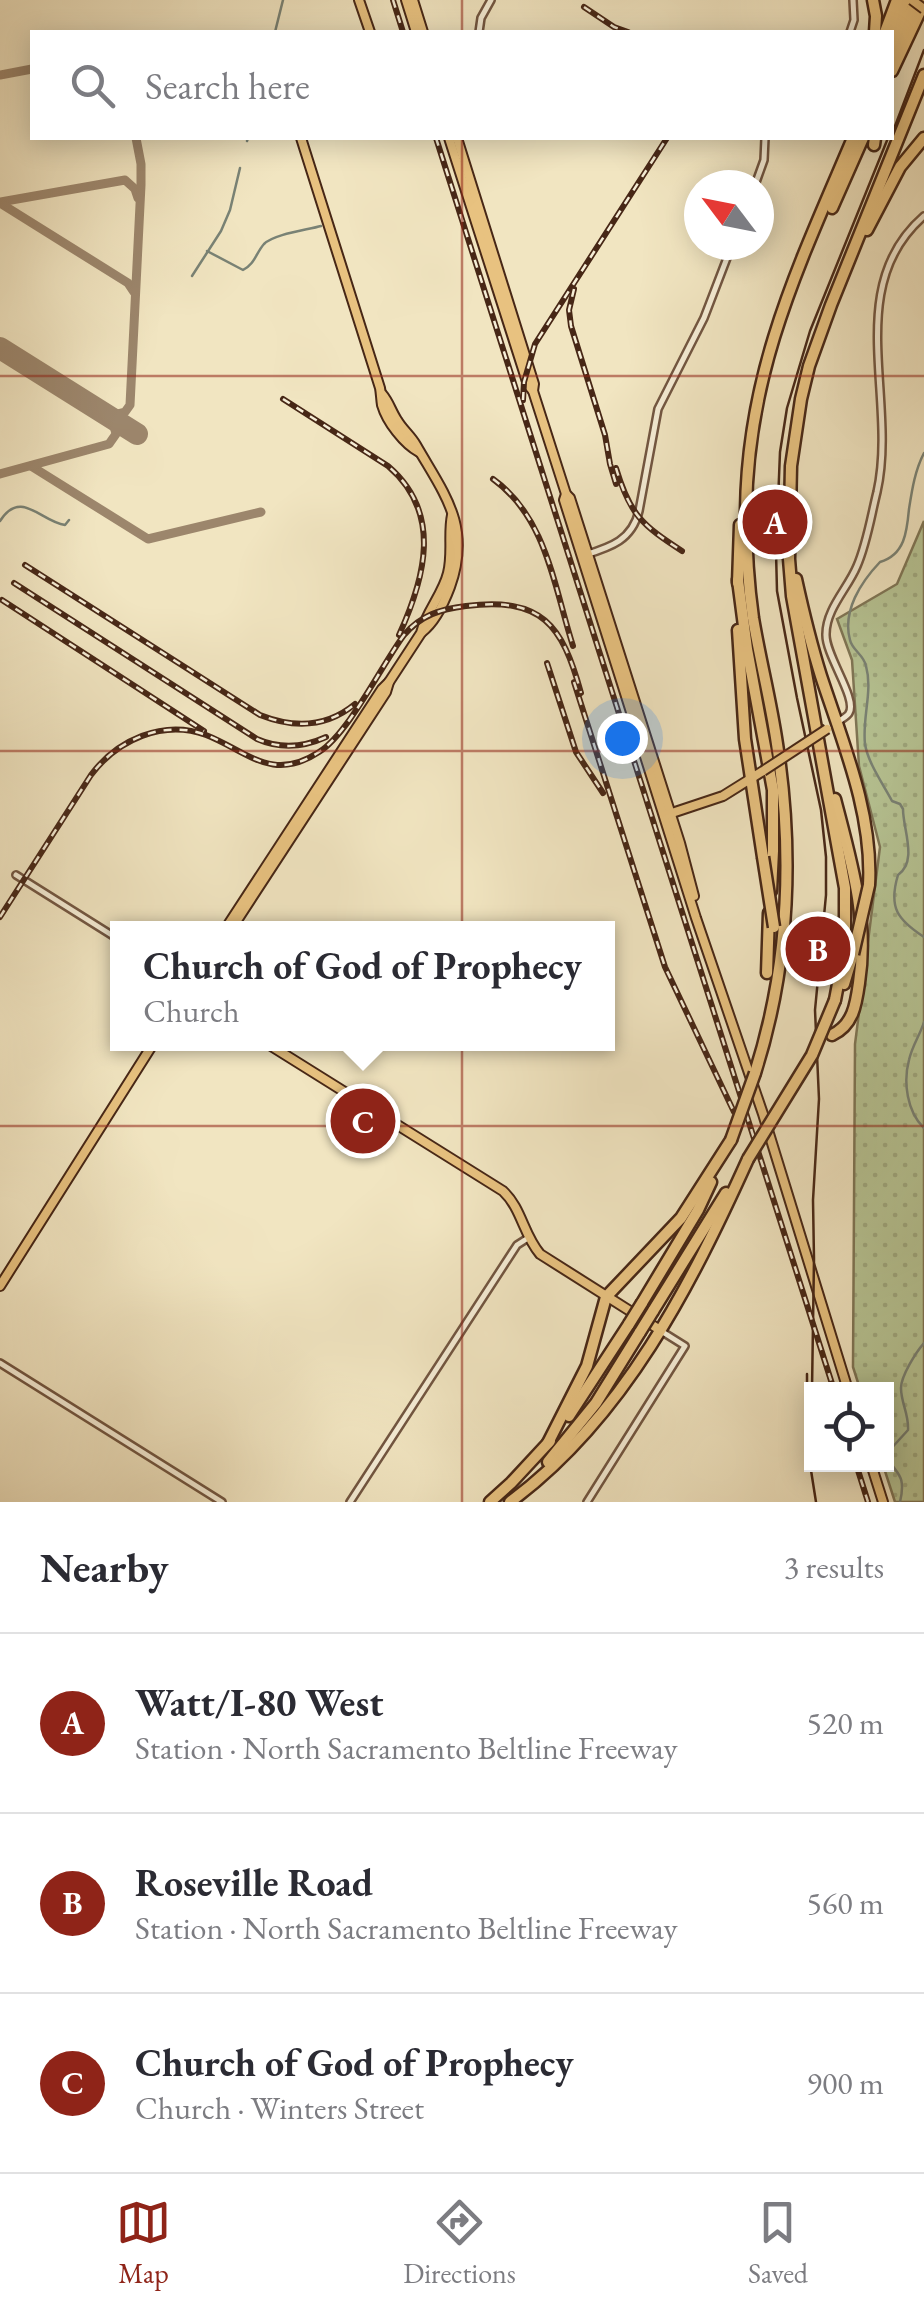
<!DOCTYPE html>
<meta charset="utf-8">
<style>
body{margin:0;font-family:"EB Garamond",serif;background:#f7f7f7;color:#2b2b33}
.controls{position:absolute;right:30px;bottom:30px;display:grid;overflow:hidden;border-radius:0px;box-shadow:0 5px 25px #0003}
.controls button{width:90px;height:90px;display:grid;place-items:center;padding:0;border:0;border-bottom:2px solid #e1e1e2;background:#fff;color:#2b2b33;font:50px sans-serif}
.compass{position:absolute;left:684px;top:170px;width:90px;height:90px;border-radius:50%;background:#fff;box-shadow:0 5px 25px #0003;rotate:302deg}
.you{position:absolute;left:622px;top:738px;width:35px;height:35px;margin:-25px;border:8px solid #fff;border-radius:50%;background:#1a73e8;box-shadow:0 0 0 15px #1a73e833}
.badge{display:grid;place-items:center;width:65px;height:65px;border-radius:50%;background:#8f2418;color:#fff;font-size:32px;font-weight:700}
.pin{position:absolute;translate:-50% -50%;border:5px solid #fff;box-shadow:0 2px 10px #0006}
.popup{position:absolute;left:110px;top:921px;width:505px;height:130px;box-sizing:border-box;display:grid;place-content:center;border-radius:0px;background:#fff;filter:drop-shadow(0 2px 8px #0005);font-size:32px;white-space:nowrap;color:#7c7c81}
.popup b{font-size:38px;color:#2b2b33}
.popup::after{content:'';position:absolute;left:50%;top:100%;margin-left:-20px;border:20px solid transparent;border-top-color:#fff}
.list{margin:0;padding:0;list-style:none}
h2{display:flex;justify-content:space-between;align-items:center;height:130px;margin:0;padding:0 40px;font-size:42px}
h2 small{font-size:32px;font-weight:400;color:#7c7c81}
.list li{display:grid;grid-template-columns:65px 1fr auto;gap:30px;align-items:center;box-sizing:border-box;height:180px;padding:0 40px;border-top:2px solid #e1e1e2}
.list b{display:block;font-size:38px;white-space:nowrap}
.list p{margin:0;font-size:32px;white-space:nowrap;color:#7c7c81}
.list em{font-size:32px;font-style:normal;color:#7c7c81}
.icon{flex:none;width:55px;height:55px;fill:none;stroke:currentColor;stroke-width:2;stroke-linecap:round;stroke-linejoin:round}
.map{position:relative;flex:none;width:924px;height:1502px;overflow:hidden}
.search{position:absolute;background:#fff;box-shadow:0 5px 25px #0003;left:30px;right:30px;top:30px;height:110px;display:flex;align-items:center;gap:25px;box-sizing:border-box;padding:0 35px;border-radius:0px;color:#7c7c81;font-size:38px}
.sheet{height:670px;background:#fff}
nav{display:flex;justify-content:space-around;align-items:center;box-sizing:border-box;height:140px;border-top:2px solid #e1e1e2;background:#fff;font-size:28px;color:#7c7c81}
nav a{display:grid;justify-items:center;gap:5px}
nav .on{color:#8f2418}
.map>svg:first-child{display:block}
.grass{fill:url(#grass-dots);stroke:#7f7656;stroke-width:2.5}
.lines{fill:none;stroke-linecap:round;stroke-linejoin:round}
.stream{stroke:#798275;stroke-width:2.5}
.taxiway{stroke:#9c866c;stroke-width:9}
.runway{stroke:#9c866c;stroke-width:22}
.minor-casing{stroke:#725641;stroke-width:10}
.major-casing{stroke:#472716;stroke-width:12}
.highway-casing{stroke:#472716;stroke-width:15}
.minor{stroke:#f6eed7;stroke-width:5}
.major{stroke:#e8c280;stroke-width:8}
.highway{stroke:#e8c280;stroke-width:10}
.tram{stroke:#472716;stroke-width:2.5}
.rail-casing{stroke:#472716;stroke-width:6}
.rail{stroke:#f6eed7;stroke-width:2.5;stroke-dasharray:8;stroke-linecap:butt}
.major-bridge-casing{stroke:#472716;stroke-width:12;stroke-linecap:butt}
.highway-bridge-casing{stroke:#472716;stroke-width:15;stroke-linecap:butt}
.major-bridge{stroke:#e8c280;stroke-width:8}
.highway-bridge{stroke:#e8c280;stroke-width:10}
.grid{fill:none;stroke:#8f2418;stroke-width:2.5;stroke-opacity:0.55}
</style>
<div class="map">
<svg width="924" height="1502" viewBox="0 0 924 1502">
<defs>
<pattern id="grass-dots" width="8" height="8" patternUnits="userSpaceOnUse" patternTransform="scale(2.5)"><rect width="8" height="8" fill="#b7c595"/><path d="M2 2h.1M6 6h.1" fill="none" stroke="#9fa980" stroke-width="1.8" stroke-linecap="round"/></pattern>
</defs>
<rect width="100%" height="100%" fill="#f1e5c1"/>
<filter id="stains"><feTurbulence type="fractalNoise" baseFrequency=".002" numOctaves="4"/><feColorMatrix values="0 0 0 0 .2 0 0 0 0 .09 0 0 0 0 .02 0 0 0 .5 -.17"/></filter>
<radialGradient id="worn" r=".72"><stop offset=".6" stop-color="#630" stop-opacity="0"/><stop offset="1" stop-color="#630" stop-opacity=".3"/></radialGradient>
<!-- grass -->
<path class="grass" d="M 924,521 L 924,1502 L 895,1502 L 883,1465 L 886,1464 L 886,1390 L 860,1389 L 853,1367 L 855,1044 L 880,847 L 859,766 L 852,660 L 837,619 L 897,584 Z"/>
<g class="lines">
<!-- stream -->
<g class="stream">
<path d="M 275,32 L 283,0"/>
<path d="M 247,141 L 248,138"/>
<path d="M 207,251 L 243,270 C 255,264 256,253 264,244 C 274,234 307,230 321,226"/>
<path d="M 192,276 L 221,231 L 230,210 L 240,168"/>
<path d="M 924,453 C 915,470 912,490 909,509 C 907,531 905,555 880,562 C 861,582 842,611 850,640 C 852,650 864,655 866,666 C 873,691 862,718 865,744 C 868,763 883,784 892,801 L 900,804 L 903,809 C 903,830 918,861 898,875 C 888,908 898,920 924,937"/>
<path d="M 0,521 C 21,488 41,522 65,525 L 69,520"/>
<path d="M 924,1022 C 920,1035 912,1046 909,1060 C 903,1082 907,1112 924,1128"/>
<path d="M 900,1502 C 908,1468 890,1475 888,1452 L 908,1430 C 909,1414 901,1403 901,1388 C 901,1376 916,1352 924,1343"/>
</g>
<!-- taxiway -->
<g class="taxiway">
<path d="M 0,75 L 32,69"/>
<path d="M 0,202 L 125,180 L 135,189 L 138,198"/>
<path d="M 0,203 L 128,283 L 134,292"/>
<path d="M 109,416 L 125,412 L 130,405 L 141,185 L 141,164 L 136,138"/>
<path d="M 31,466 L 148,539 L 261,512"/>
<path d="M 0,474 L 109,444 L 116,434 L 112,418"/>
</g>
<!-- runway -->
<path class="runway" d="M 0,348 L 137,434"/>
<!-- minor casing -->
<g class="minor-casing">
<g id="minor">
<path d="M 479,32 L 481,18 L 491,0"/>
<path d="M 850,32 L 854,20 L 853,0"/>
<path d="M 755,185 L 764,160 L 765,138"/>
<path d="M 585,555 C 611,547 632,540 639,511 L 658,409 L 704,318 L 732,245"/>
<path d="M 838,722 C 840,720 848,716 849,713 C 858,699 825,655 826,634 C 826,609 848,588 857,566 C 867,543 871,516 877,492 C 898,399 842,287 924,216"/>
<path d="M 16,875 L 118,939"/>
<path d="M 0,1363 L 222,1502"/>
<path d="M 350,1502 L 517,1245 L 528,1238"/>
<path d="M 587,1502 L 685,1346 L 661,1331"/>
</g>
</g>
<!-- major casing -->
<g class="major-casing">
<g id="major">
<path d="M 359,0 L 370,32"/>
<path d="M 406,0 L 416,32"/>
<path d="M 413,0 L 423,32"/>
<path d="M 301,138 L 380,388 C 381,393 381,399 382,405 C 387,422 404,444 419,452"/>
<path d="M 449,138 L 528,385 L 533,391"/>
<path d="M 457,138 L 534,384 L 533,391 L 566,494 L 564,500 L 696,918 L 763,1114 L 848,1390"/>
<path d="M 382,394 C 389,402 391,411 397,420 C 402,429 411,436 416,445 C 444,494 472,526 450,587 C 444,603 435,622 422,632"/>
<path d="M 566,494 L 570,498 L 680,843 L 694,896"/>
<path d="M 669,814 L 723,796 L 763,771"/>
<path d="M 226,928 L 382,689 L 389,682"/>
<path d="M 232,928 L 386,692 L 389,682 L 421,633 C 426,612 443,594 448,573 C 453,553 448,534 452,515"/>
<path d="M 268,1044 L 503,1191 C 522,1209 523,1234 540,1254 L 660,1330"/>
<path d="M 0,1286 L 153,1044"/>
<path d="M 871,1464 L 883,1502"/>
</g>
</g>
<!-- highway casing -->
<g class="highway-casing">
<g id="highway">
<path d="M 873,0 L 876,16 L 875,32"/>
<path d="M 885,32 L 897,0"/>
<path d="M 892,35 L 905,0"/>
<path d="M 892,52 L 916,0"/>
<path d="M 892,71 L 924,3"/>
<path d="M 874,145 L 875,138"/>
<path d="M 832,208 L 863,138"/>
<path d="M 867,230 L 900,167 L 924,138"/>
<path d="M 796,579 C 803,611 811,644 821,676 C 843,743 873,814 869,885"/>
<path d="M 738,580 L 747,649 L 773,790 L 773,851 L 771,891"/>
<path d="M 738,583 L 740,525"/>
<path d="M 738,630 L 745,739 L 763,857"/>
<path d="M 767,973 L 769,913"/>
<path d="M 844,984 L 853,954"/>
<path d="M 835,1000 L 845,947 L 845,888 L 792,596 L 789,559 L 791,466 L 801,399 L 809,366 L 831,305 L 924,75"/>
<path d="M 832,1035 C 853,1025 856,1005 859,983 C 869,919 851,861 835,799"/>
<path d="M 755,1073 C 789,966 794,855 777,744 C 771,702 760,660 753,618 C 748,583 746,547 746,512 C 747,371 799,265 853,138"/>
<path d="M 642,1303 L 698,1210 L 711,1182"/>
<path d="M 653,1311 L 726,1193"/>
<path d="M 569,1416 L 629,1324"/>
<path d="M 548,1443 L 587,1366 L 606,1297 L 681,1218 L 731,1140"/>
<path d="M 548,1462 L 596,1403 L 640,1332"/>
<path d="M 490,1502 L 511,1483 L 550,1441"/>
<path d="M 510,1502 C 624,1418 691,1285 748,1159"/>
</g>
</g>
<!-- minor -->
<use href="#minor" class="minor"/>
<!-- major -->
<use href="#major" class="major"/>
<!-- highway -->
<use href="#highway" class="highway"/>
<!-- tram -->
<g class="tram">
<path d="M 892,134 L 924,50"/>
<path d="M 807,1374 L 807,1445 L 816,1502"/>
<path d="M 812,1390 L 814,1259 L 813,1200 L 819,1099 L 815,1010 L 826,895 L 826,857 L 821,810 L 797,698 L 777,591 L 776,552 L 780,452 L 787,408 L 810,331 L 888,138"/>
</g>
<!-- rail casing -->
<g class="rail-casing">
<g id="rail">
<path d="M 393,0 L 403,32"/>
<path d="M 584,7 L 614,27 L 628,32"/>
<path d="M 436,138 L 834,1390"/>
<path d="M 574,289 L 569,310 L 571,326 L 605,435 L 610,464 L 616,484"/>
<path d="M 283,399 L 388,466 C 443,513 425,578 399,635"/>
<path d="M 523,400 L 524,382 L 535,344 L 667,138"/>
<path d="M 616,468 C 630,515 642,525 682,551"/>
<path d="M 493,479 C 547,518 554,587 573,646"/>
<path d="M 25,565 L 260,715 C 293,728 326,728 355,704"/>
<path d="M 14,583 L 257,739 C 280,749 302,748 326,737"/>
<path d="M 2,600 L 204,731"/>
<path d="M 547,663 L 576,752 L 603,793"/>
<path d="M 574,682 L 665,967 L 734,1112"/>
<path d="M 0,917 L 91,775 C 117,740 163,719 206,735 C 247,751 272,783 319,752 C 349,733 381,666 404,635 C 421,615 441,609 466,606 C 542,597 562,624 581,693"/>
<path d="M 856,1464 L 868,1502"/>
</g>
</g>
<!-- rail -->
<use href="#rail" class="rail"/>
<!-- major-bridge casing -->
<g class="major-bridge-casing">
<g id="major-bridge">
<path d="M 912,0 L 924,9"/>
<path d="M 763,771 L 827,729"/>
</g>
</g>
<!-- highway-bridge casing -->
<g class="highway-bridge-casing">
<g id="highway-bridge">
<path d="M 763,857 L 774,927"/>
<path d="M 853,954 L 869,885"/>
<path d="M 731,1140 L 755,1073"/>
<path d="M 748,1159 L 812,1055 L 835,1000"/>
<path d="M 629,1324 L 642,1303"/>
<path d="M 640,1332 L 653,1311"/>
</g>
</g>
<!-- major-bridge -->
<use href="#major-bridge" class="major-bridge"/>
<!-- highway-bridge -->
<use href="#highway-bridge" class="highway-bridge"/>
</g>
<!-- grid -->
<path class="grid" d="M 462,0 L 462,32M 462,138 L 462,1502M 0,376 L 924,376M 0,751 L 924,751M 0,1126 L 924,1126"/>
<rect width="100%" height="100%" filter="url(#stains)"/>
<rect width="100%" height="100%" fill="url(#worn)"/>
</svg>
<div class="controls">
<button><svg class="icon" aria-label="locate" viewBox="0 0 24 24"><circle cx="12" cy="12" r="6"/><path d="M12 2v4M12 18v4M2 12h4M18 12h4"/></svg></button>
</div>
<svg class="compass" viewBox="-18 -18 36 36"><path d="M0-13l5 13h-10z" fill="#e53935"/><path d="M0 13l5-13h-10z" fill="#7c7c81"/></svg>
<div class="you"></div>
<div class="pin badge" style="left:775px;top:522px">A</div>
<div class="pin badge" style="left:818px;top:949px">B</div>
<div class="pin badge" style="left:363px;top:1121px">C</div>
<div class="popup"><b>Church of God of Prophecy</b>Church</div>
<div class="search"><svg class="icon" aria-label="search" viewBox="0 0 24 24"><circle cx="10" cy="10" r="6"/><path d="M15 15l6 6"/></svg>Search here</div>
</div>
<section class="sheet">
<h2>Nearby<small>3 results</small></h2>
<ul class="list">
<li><span class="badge">A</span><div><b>Watt/I-80 West</b><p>Station · North Sacramento Beltline Freeway</p></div><em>520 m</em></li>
<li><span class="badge">B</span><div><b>Roseville Road</b><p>Station · North Sacramento Beltline Freeway</p></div><em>560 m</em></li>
<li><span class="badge">C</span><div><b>Church of God of Prophecy</b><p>Church · Winters Street</p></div><em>900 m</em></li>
</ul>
</section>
<nav>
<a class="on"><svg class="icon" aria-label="map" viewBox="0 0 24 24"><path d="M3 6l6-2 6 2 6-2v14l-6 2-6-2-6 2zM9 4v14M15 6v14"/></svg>Map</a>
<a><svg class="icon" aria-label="directions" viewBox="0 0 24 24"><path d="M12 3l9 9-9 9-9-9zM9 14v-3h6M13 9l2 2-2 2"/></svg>Directions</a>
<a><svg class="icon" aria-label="saved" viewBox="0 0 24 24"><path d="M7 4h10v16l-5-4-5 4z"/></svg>Saved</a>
</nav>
